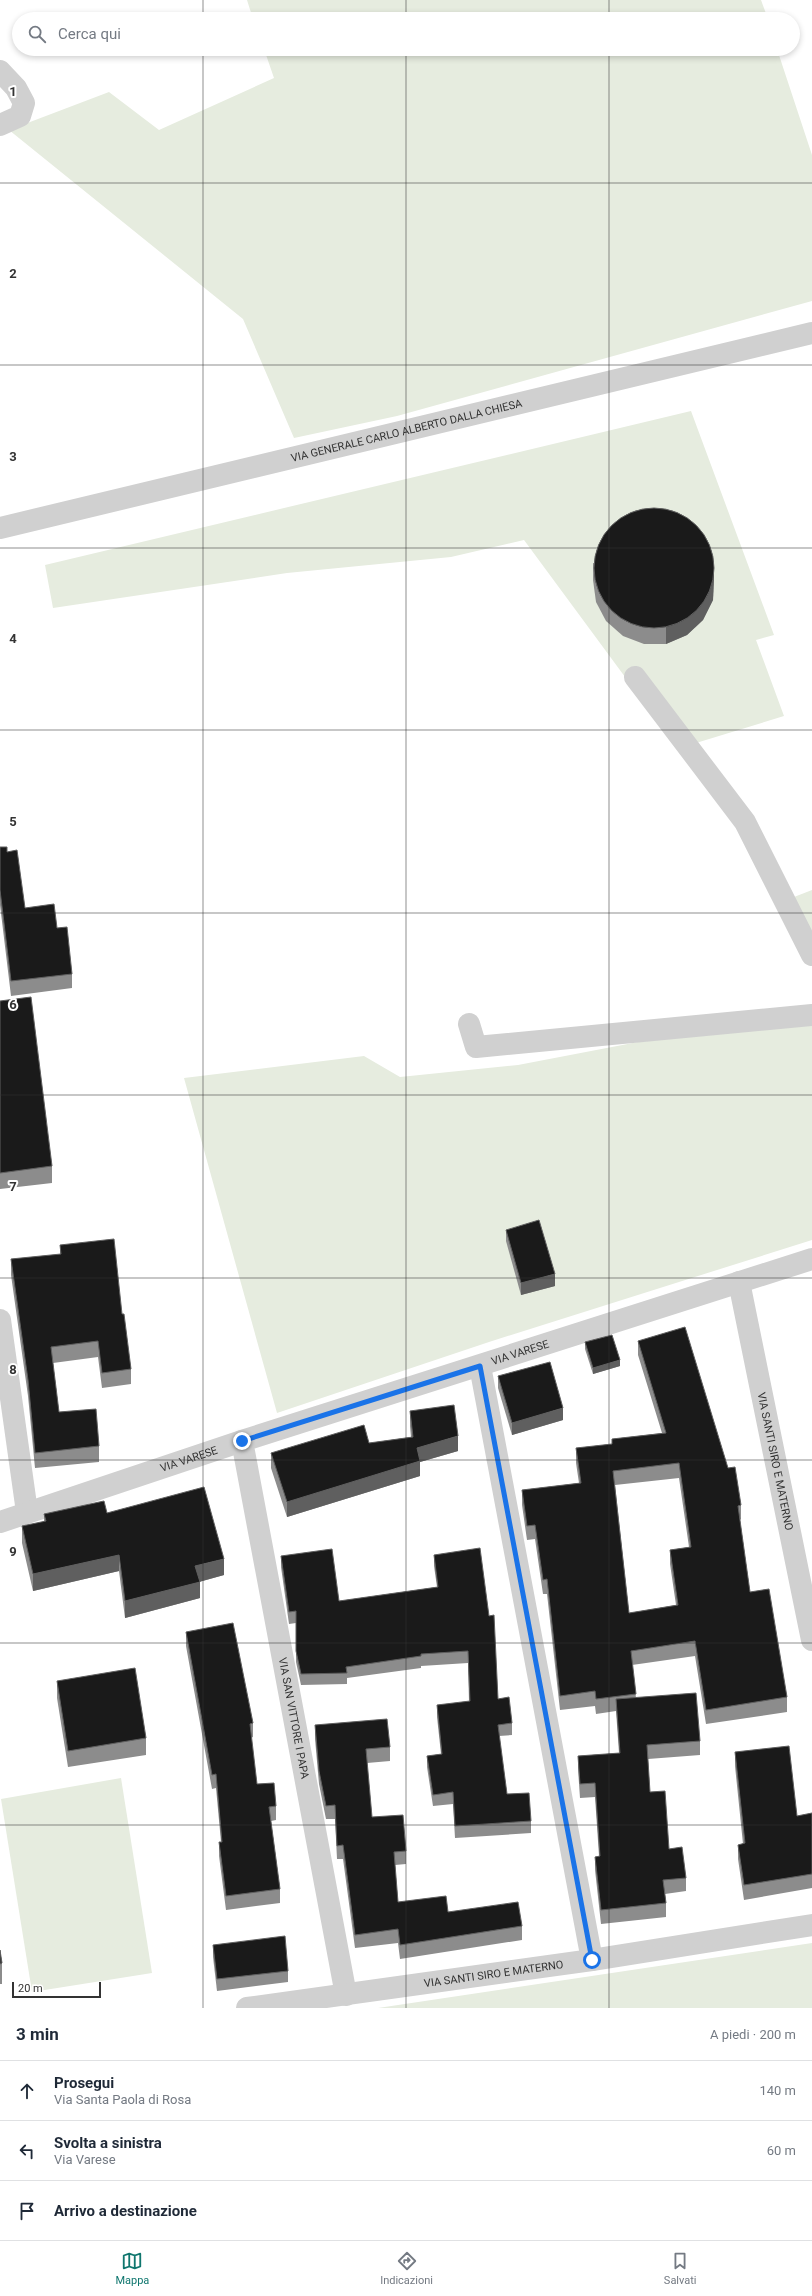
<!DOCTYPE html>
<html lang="it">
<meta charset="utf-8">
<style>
body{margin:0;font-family:Roboto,sans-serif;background:#f6f6f7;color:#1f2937}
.scale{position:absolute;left:12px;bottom:10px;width:89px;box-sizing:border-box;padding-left:4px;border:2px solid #333;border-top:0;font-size:11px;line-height:14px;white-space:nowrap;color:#333;-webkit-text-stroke:3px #fff;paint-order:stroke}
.stop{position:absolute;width:12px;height:12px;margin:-9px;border:3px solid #1a73e8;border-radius:50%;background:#fff}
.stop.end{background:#1a73e8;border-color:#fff;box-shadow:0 1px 4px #0008}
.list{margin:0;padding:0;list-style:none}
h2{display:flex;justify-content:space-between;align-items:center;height:52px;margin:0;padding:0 16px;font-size:17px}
h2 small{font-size:13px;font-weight:400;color:#747a83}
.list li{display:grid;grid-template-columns:26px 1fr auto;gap:12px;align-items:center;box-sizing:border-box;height:60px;padding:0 16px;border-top:1px solid #e0e1e3}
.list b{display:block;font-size:15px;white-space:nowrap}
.list p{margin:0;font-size:13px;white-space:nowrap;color:#747a83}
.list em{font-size:13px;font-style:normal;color:#747a83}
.icon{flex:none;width:22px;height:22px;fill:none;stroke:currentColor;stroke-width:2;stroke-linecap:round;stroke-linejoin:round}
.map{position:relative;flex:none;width:812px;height:2008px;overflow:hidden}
.search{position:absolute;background:#fff;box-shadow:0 2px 6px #0003;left:12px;right:12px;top:12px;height:44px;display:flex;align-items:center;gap:10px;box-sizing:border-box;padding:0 14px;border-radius:22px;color:#747a83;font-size:15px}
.sheet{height:232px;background:#fff}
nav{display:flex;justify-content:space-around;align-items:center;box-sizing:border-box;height:56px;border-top:1px solid #e0e1e3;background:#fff;font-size:11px;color:#747a83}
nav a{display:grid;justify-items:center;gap:2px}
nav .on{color:#0f766e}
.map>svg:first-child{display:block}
.green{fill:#e6ecdf}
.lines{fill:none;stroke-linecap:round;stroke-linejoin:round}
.minor{stroke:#d0d0d0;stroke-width:22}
.wall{fill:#8c8c8c;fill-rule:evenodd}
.shaded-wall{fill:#5f5f5f}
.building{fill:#1a1a1a;stroke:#5f5f5f;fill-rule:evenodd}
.route{stroke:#1a73e8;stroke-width:5}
.grid{fill:none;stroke:#333;stroke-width:1;stroke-opacity:0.55}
.labels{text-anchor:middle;stroke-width:4;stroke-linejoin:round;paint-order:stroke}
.street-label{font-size:11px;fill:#333;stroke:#fff}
.grid-label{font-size:13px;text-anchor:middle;font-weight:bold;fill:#333;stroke:#fff;stroke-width:4;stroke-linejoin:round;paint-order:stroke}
</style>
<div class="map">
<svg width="812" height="2008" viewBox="0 0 812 2008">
<rect width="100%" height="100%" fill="#fff"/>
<!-- green -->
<g class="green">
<path d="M 247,0 L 761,0 L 768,19 L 253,19 Z"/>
<path d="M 264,49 L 777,49 L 812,155 L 812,301 L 397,416 L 294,438 L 243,319 L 9,130 L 109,92 L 159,130 L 274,78 Z"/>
<path d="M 691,411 L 774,635 L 756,640 L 784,716 L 696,743 L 628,681 L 524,540 L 451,557 L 287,573 L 53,608 L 45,565 Z"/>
<path d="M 812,890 L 812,933 L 794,897 Z"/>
<path d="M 812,1024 L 812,1240 L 489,1342 L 277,1413 L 184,1078 L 364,1056 L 400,1077 L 518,1065 L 638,1042 Z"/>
<path d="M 121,1778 L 152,1973 L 32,1992 L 1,1799 Z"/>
<path d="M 812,1943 L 812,2008 L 378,2008 Z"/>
</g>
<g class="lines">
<!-- minor -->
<g class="minor">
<path d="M 0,71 L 16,88 L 24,103 L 20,116 L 0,125"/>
<path id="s1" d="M 0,528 L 812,333"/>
<path d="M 635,677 L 745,822 L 812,955"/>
<path d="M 469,1024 L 476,1047 L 812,1015"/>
<path id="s2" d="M 739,1282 L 812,1640"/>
<path d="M 0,1320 L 27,1512"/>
<path d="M 480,1366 L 592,1960"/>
<path id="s3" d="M 242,1441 L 346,1995"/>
<path id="s4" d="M 0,1522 L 242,1441 L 812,1259"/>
<path id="s5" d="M 247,2008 L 592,1960 L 812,1925"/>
</g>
</g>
<!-- wall -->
<g class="wall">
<path d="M 593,563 L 714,578 L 713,600 L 703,620 L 687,635 L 666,644 L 644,644 L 623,636 L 606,621 L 596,602 L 593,580 Z"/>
<path d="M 0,847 L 7,852 L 25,908 L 57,928 L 72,974 L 72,988 L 11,996 L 0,905 Z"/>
<path d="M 0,1001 L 52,1166 L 52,1183 L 0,1189 Z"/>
<path d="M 506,1230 L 555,1286 L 521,1295 L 506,1241 Z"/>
<path d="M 60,1245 L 122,1314 L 131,1369 L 131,1384 L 102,1388 L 98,1357 L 53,1363 L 59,1412 L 99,1446 L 99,1462 L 35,1468 L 28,1396 L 11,1275 L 11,1259 L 60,1255 Z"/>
<path d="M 638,1341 L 728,1468 L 741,1505 L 741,1519 L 740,1520 L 750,1592 L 787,1697 L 787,1712 L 706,1724 L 695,1656 L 632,1665 L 636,1698 L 700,1741 L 700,1755 L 648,1759 L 650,1792 L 669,1849 L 686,1878 L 686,1891 L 665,1894 L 666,1903 L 666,1917 L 601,1924 L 595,1870 L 595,1857 L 599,1856 L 595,1797 L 580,1798 L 578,1769 L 578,1756 L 619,1753 L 616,1711 L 596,1714 L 595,1706 L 560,1710 L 547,1594 L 543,1594 L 535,1539 L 527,1540 L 522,1505 L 522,1490 L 579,1483 L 576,1463 L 576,1448 L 612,1444 L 612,1439 L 662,1433 L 638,1355 ZM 679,1478 L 689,1547 L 670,1550 L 670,1564 L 676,1605 L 629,1613 L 615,1485 Z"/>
<path d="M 585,1342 L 620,1366 L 593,1374 L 585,1349 Z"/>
<path d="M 498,1376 L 563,1420 L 512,1435 L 498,1388 Z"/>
<path d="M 410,1411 L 458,1451 L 420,1462 L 420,1476 L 287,1517 L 271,1468 L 271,1453 L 369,1443 L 411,1437 L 410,1426 Z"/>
<path d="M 107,1513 L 224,1575 L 199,1582 L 200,1598 L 125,1618 L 119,1571 L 33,1591 L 22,1543 L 22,1526 L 44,1522 L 44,1514 Z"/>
<path d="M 434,1555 L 498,1699 L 512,1723 L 512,1735 L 499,1736 L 507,1794 L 531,1821 L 531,1833 L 455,1838 L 453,1804 L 433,1806 L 427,1767 L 427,1756 L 441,1754 L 437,1717 L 437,1705 L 469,1702 L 468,1663 L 421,1666 L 421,1668 L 347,1678 L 347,1684 L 301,1685 L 296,1662 L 296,1623 L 289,1624 L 281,1567 L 281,1556 L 339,1601 L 437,1587 L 434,1566 Z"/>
<path d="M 186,1632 L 253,1723 L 253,1737 L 251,1738 L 257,1784 L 276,1806 L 276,1820 L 271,1821 L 280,1889 L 280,1903 L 226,1910 L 219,1856 L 219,1842 L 221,1842 L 216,1788 L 212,1789 L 186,1646 Z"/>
<path d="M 57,1681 L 146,1738 L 146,1755 L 68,1767 L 57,1698 Z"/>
<path d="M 315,1725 L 390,1747 L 390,1761 L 367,1763 L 372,1817 L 406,1851 L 406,1864 L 395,1865 L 398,1902 L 522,1926 L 522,1940 L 400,1959 L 398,1943 L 355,1948 L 343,1859 L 337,1859 L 335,1819 L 326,1819 L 319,1784 L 315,1739 Z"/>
<path d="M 735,1752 L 797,1816 L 812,1813 L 812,1888 L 744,1900 L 738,1859 L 738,1845 L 743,1844 L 735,1766 Z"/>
<path d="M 213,1945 L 288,1971 L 288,1982 L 217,1991 L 213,1957 Z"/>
<path d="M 0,1950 L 2,1963 L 2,1984 L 0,1984 Z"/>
</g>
<!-- shaded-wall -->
<g class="shaded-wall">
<path d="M 714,561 L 714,578 L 713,600 L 703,620 L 687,635 L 666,644 L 666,627 Z"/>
<path d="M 555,1274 L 555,1286 L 521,1295 L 521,1283 Z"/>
<path d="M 620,1360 L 620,1366 L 593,1374 L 593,1368 Z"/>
<path d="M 563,1408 L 563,1420 L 512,1435 L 512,1423 Z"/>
<path d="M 458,1436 L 458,1451 L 420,1462 L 420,1476 L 287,1517 L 287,1502 L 417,1448 Z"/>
<path d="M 119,1555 L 119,1571 L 33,1591 L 33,1574 Z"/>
<path d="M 224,1559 L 224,1575 L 195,1583 L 195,1566 Z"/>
<path d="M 200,1582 L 200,1598 L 125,1618 L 125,1601 Z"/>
</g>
<!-- building -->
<g class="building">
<circle cx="654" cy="568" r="60"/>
<path d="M 0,847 L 7,847 L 7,852 L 17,850 L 25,908 L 54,904 L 57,928 L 67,927 L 72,974 L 11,981 L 0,890 Z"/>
<path d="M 31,997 L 52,1166 L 0,1173 L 0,1001 Z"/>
<path d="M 539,1220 L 555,1274 L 521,1283 L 506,1230 Z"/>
<path d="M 114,1239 L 122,1314 L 124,1314 L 131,1369 L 102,1373 L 98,1341 L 51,1347 L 59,1412 L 96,1409 L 99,1446 L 35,1453 L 28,1380 L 11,1259 L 61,1254 L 60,1245 Z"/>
<path d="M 685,1327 L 728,1468 L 735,1467 L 741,1505 L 738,1506 L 750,1592 L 769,1589 L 787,1697 L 706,1710 L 695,1641 L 631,1651 L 636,1694 L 596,1699 L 595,1691 L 560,1696 L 547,1579 L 543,1580 L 535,1525 L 527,1526 L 522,1490 L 581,1483 L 576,1448 L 612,1444 L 612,1439 L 666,1433 L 638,1341 ZM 679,1463 L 691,1547 L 670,1550 L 678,1605 L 629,1613 L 613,1471 Z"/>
<path d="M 612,1335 L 620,1360 L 593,1368 L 585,1342 Z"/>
<path d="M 550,1362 L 563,1408 L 512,1423 L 498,1376 Z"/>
<path d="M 454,1405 L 458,1436 L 417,1448 L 420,1461 L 287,1502 L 271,1453 L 364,1425 L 369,1443 L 413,1437 L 410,1411 Z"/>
<path d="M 204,1487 L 224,1559 L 195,1566 L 200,1582 L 125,1601 L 119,1555 L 33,1574 L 22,1526 L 46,1521 L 44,1514 L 104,1501 L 107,1513 Z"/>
<path d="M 480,1548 L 489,1616 L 494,1615 L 498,1699 L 509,1697 L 512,1723 L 498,1725 L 507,1794 L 529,1793 L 531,1821 L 455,1826 L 453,1792 L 433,1795 L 427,1756 L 442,1754 L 437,1705 L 470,1701 L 468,1651 L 421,1654 L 421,1656 L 346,1667 L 347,1673 L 301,1674 L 296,1651 L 296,1611 L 289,1612 L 281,1556 L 332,1549 L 339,1601 L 438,1587 L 434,1555 Z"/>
<path d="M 233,1623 L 253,1723 L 250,1724 L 257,1784 L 274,1783 L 276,1806 L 269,1807 L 280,1889 L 226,1896 L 219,1842 L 222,1842 L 216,1774 L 212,1775 L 186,1632 Z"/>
<path d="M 135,1668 L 146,1738 L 68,1751 L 57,1681 Z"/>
<path d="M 696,1693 L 700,1741 L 647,1745 L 650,1792 L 665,1791 L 669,1849 L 682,1847 L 686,1878 L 663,1880 L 666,1903 L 601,1910 L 595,1857 L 600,1856 L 595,1783 L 580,1784 L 578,1756 L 620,1753 L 616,1699 Z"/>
<path d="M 387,1719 L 390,1747 L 366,1749 L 372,1817 L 403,1815 L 406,1851 L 394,1852 L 398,1902 L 446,1896 L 448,1912 L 518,1902 L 522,1926 L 400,1945 L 398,1929 L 355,1935 L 343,1845 L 337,1846 L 335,1805 L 326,1806 L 319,1771 L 315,1725 Z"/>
<path d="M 789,1746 L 797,1816 L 812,1813 L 812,1874 L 744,1885 L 738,1845 L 745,1843 L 735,1752 Z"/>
<path d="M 285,1936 L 288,1971 L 217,1979 L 213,1945 Z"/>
<path d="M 0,1950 L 2,1963 L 0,1964 Z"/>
</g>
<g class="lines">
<!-- route -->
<path class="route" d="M 242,1441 L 480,1366 L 592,1960"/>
</g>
<!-- grid -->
<path class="grid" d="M 203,0 L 203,19M 406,0 L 406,19M 609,0 L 609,19M 203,49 L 203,2008M 406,49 L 406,2008M 609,49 L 609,2008M 0,183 L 812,183M 0,365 L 812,365M 0,548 L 812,548M 0,730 L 812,730M 0,913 L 812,913M 0,1095 L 812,1095M 0,1278 L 812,1278M 0,1460 L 812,1460M 0,1643 L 812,1643M 0,1825 L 812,1825"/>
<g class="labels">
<!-- street labels -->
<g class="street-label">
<text dy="4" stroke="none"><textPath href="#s1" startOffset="418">VIA GENERALE CARLO ALBERTO DALLA CHIESA</textPath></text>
<text dy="4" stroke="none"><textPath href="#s4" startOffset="547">VIA VARESE</textPath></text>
<text dy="4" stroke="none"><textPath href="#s4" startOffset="199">VIA VARESE</textPath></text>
<text dy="4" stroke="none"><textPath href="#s2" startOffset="183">VIA SANTI SIRO E MATERNO</textPath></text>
<text dy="4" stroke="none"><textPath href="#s3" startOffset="282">VIA SAN VITTORE I PAPA</textPath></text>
<text dy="4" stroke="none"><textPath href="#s5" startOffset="249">VIA SANTI SIRO E MATERNO</textPath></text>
</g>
</g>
<g class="grid-label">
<text x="13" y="96">1</text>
<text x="13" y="278">2</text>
<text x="13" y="461">3</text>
<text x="13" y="643">4</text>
<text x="13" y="826">5</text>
<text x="13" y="1009">6</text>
<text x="13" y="1191">7</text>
<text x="13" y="1374">8</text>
<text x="13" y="1556">9</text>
</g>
</svg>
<div class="scale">20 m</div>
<div class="stop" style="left:592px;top:1960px"></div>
<div class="stop end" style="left:242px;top:1441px"></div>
<div class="search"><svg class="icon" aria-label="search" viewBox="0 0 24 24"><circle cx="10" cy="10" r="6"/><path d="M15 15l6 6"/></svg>Cerca qui</div>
</div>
<section class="sheet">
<h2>3 min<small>A piedi · 200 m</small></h2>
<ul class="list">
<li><svg class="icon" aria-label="ahead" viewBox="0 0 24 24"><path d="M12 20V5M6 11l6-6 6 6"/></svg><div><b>Prosegui</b><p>Via Santa Paola di Rosa</p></div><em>140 m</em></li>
<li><svg class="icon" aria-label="left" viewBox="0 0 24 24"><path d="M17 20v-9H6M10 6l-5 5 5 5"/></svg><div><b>Svolta a sinistra</b><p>Via Varese</p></div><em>60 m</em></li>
<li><svg class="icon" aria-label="arrive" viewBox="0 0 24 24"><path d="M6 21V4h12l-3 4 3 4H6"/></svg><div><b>Arrivo a destinazione</b></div></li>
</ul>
</section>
<nav>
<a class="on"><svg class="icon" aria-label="map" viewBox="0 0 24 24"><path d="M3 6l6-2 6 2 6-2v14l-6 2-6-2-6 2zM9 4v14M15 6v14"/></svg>Mappa</a>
<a><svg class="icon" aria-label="directions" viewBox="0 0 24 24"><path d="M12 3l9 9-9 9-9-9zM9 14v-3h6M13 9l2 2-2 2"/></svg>Indicazioni</a>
<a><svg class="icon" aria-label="saved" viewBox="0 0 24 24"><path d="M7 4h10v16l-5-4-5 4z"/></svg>Salvati</a>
</nav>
